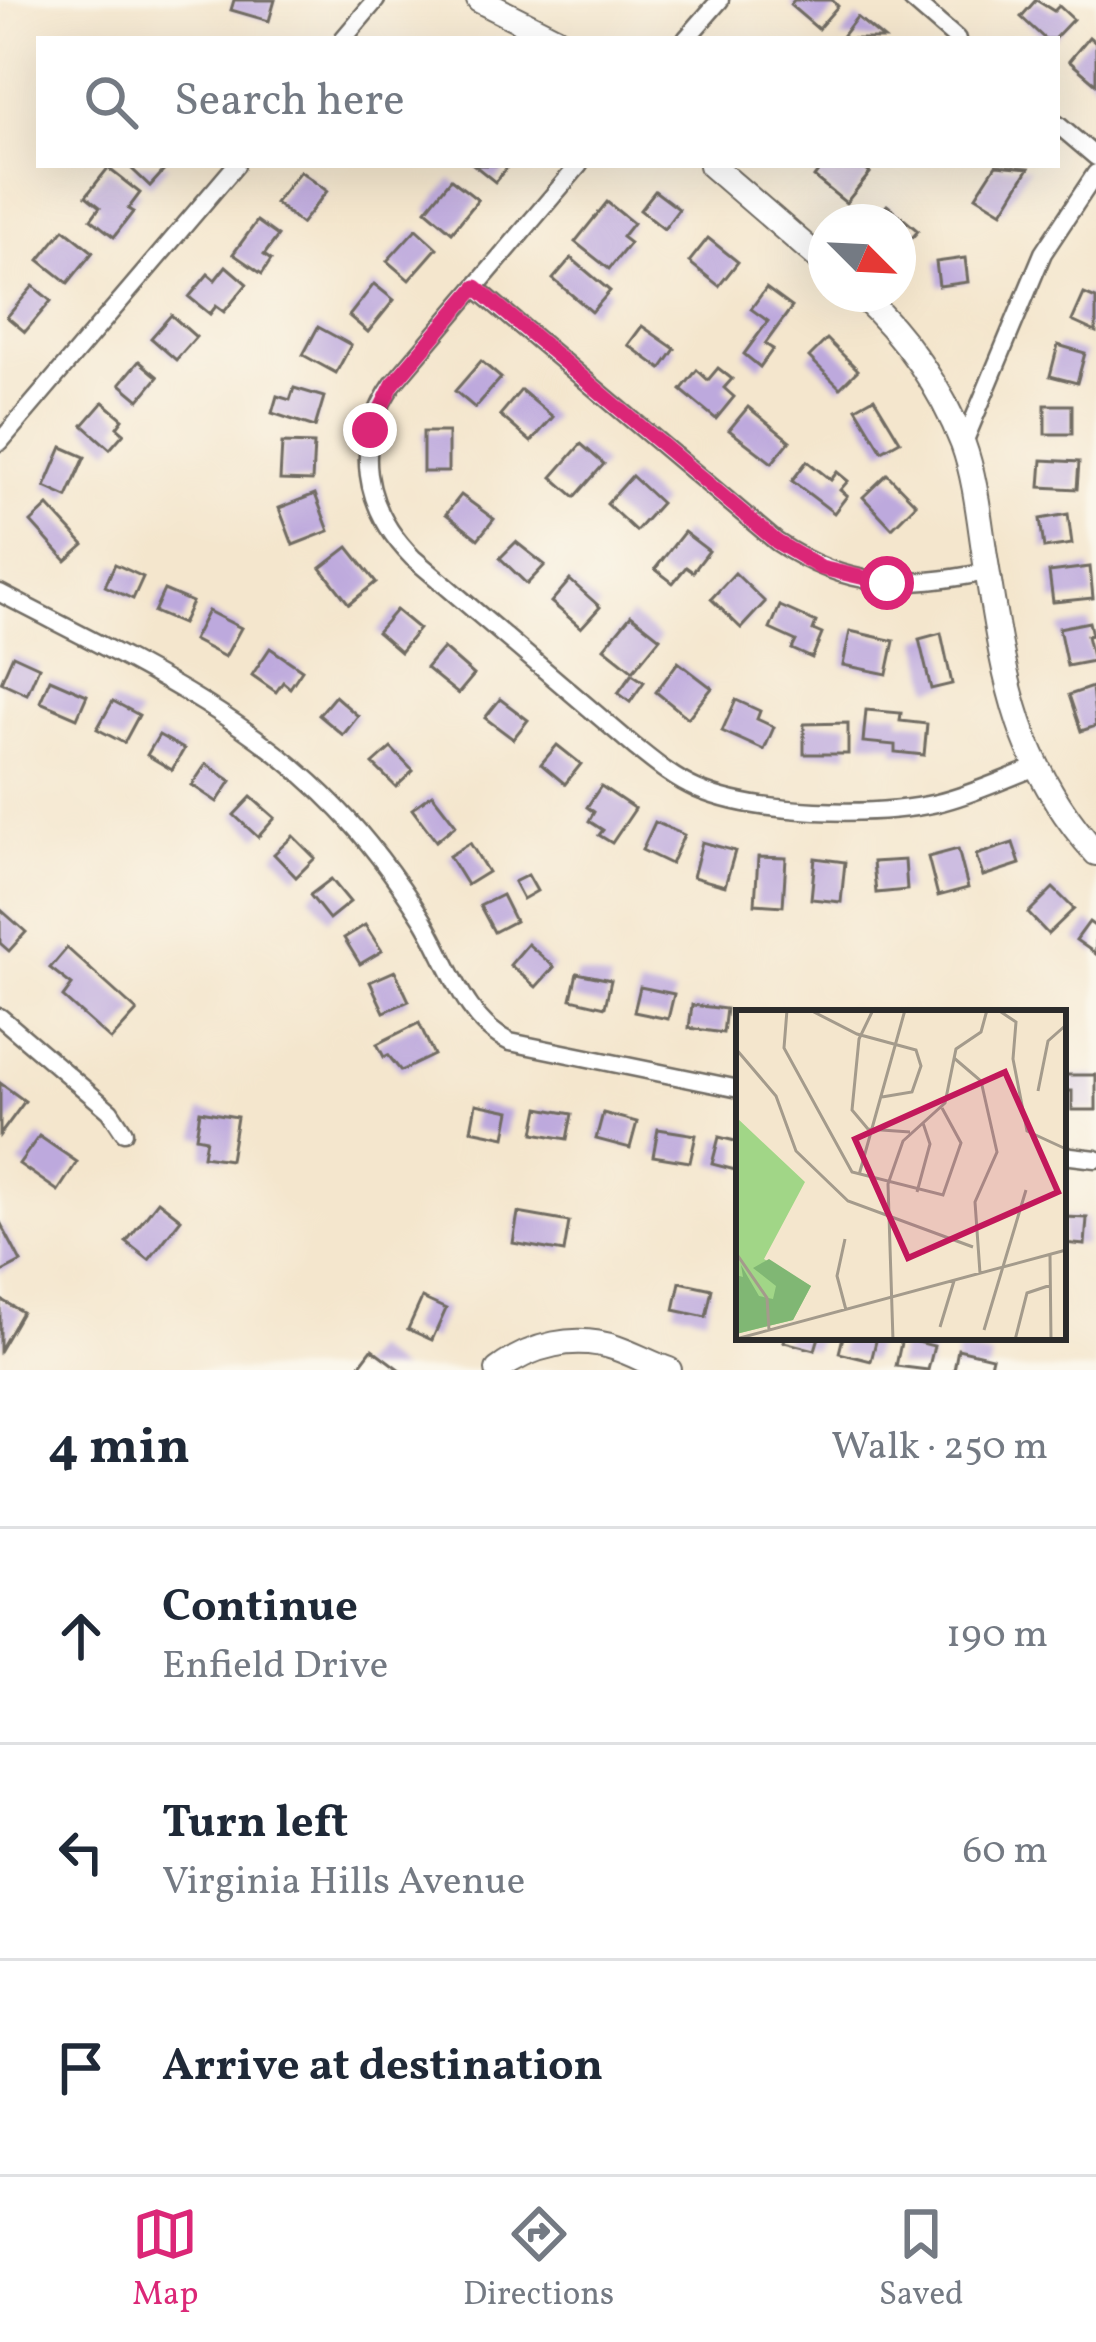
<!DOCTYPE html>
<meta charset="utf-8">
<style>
body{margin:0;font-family:Vollkorn,serif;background:#f6f6f7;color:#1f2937}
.compass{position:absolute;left:808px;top:204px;width:108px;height:108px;border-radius:50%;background:#fff;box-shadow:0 12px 48px #0002;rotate:114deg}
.stop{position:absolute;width:36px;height:36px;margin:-27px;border:9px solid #db2777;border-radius:50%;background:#fff}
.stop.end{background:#db2777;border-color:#fff;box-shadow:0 3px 12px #0008}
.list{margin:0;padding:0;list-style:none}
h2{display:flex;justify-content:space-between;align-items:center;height:156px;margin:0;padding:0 48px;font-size:51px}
h2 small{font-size:39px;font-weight:400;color:#747a83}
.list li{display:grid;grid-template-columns:78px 1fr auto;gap:36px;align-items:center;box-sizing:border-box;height:216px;padding:0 48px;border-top:3px solid #e0e1e3}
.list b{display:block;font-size:45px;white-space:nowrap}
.list p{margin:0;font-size:39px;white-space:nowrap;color:#747a83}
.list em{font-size:39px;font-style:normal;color:#747a83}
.icon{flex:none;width:66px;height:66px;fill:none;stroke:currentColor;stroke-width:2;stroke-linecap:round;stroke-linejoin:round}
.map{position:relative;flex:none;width:1096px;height:1370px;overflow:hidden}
.search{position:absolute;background:#fff;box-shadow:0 12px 48px #0002;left:36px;right:36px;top:36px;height:132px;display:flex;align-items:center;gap:30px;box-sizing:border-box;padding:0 42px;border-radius:0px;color:#747a83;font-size:45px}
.sheet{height:804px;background:#fff}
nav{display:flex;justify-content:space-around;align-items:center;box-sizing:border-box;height:168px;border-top:3px solid #e0e1e3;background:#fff;font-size:33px;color:#747a83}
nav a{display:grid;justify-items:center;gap:6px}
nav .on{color:#db2777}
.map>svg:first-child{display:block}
.building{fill:#bda9dd}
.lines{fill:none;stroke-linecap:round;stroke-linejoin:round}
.street-casing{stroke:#716c64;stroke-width:21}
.secondary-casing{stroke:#716c64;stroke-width:28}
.street{stroke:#fff;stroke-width:16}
.secondary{stroke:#fff;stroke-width:24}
.route{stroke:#db2777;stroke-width:15}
.inset-road{fill:none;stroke:#a49b8c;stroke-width:3}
.view{fill:#c2185b;fill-opacity:0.15;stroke:#c2185b;stroke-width:6}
.inset-edge{fill:none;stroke:#2b2b2b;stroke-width:6}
</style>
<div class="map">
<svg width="1096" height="1370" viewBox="0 0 1096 1370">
<rect width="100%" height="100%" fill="#fbf7ec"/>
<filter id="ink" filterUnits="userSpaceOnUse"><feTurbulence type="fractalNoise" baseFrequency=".00833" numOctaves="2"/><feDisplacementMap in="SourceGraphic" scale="24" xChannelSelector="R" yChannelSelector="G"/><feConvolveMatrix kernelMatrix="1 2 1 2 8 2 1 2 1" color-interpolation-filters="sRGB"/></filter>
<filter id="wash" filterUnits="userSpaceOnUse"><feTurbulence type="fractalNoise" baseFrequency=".004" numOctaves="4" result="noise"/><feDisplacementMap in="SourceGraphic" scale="48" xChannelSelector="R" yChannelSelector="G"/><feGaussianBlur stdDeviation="2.7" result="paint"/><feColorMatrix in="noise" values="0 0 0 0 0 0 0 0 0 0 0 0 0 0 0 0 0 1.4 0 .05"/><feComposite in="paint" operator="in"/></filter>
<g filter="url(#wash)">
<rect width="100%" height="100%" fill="#f4e6cd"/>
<g id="blocks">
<!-- building -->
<g class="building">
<path d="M 234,0 L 275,0 L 269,21 L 231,10 Z"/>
<path d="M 794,0 L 832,0 L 838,6 L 818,29 L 790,5 Z"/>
<path d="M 1036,0 L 1054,11 L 1059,6 L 1073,19 L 1054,39 L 1045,39 L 1021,17 Z"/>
<path d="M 857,17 L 884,39 L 840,39 Z"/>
<path d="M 1089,37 L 1096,43 L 1096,84 L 1069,61 Z"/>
<path d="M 135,165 L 169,165 L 150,186 L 132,169 Z"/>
<path d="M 474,165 L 509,165 L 495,182 Z"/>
<path d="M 823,165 L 860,165 L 870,173 L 846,203 L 814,177 Z"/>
<path d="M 996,165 L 1029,168 L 1002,212 L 976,196 Z"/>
<path d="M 108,168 L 140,193 L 128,209 L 133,212 L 114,237 L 91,219 L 100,207 L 86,196 Z"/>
<path d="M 300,171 L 327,191 L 301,224 L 275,203 Z"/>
<path d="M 451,179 L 478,200 L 452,232 L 426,210 Z"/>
<path d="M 655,191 L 679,209 L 664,229 L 640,210 Z"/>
<path d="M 607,202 L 633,223 L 622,237 L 630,243 L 609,269 L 575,242 Z"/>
<path d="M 887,205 L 918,231 L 904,247 L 898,242 L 898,222 L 872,222 Z"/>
<path d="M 257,221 L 278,236 L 264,255 L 271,260 L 262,274 L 233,254 Z"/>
<path d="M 64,229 L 93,252 L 68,283 L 39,260 Z"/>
<path d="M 416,229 L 437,248 L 409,280 L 387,261 Z"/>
<path d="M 708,238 L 738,262 L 719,286 L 689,262 Z"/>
<path d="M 571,258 L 610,291 L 592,312 L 553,279 Z"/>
<path d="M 965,258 L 968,282 L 939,286 L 936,262 Z"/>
<path d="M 226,266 L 247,284 L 224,312 L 216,306 L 210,314 L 189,297 L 208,274 L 215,280 Z"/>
<path d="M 374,284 L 394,300 L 368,332 L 349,316 Z"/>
<path d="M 33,286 L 51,301 L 25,332 L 7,317 Z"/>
<path d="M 766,288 L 792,307 L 765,344 L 773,349 L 760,367 L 744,354 L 768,321 L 751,309 Z"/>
<path d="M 1084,294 L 1096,299 L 1096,332 L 1072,321 Z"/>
<path d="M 171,315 L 196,337 L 176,360 L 151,338 Z"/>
<path d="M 642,326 L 675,349 L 661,369 L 628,345 Z"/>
<path d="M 318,327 L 351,345 L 336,373 L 303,355 Z"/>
<path d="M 827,339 L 858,370 L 840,388 L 809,357 Z"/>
<path d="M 1058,345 L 1085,353 L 1077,383 L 1050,376 Z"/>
<path d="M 139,361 L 158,377 L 139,400 L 120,384 Z"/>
<path d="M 481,361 L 501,378 L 475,408 L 455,391 Z"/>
<path d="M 718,368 L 732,379 L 724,388 L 734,397 L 716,419 L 681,390 L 697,370 L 708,380 Z"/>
<path d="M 294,388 L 324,397 L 315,427 L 272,413 L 277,396 L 290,400 Z"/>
<path d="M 521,390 L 553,417 L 531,442 L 500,415 Z"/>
<path d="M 874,398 L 900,441 L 882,451 L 856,408 Z"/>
<path d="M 103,402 L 123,419 L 117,427 L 124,433 L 110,449 L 83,425 Z"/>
<rect x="1045" y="405" width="27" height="29"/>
<path d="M 748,407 L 790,441 L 772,463 L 729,430 Z"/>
<rect x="423" y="432" width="25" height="40"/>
<path d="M 282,443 L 314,444 L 312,481 L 280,480 Z"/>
<path d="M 581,444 L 604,464 L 575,497 L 552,477 Z"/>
<path d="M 62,447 L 85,457 L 67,497 L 45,487 Z"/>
<path d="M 1042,460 L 1079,462 L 1077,489 L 1040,487 Z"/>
<path d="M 807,461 L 831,480 L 837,472 L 848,481 L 840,490 L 847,496 L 834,513 L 792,481 Z"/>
<path d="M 887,474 L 916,504 L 892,528 L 863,497 Z"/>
<path d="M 632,476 L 661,503 L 636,531 L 607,504 Z"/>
<path d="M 315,494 L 329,531 L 293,545 L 279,508 Z"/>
<path d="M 461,495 L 494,519 L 478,539 L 446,514 Z"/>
<path d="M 48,506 L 84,545 L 66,561 L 31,522 Z"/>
<path d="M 1068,514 L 1072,544 L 1044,548 L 1040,519 Z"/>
<path d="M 684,532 L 709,551 L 693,572 L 686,567 L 673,583 L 655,569 Z"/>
<path d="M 516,542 L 545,565 L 527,584 L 500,558 Z"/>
<path d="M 348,547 L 376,582 L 349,604 L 321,568 Z"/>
<path d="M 115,564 L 143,577 L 133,599 L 105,586 Z"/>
<path d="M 1090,567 L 1093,598 L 1053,602 L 1049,572 Z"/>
<path d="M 735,573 L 765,602 L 741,628 L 711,599 Z"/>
<path d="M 570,580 L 600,607 L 581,628 L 551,602 Z"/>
<path d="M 164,590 L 192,602 L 182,624 L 154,612 Z"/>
<path d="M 780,606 L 816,622 L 813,630 L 822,634 L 812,658 L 792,649 L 796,641 L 770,629 Z"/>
<path d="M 396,610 L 419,629 L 400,652 L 377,632 Z"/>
<path d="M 208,611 L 241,628 L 225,657 L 193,640 Z"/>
<path d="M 631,615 L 660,638 L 633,671 L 604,648 Z"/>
<path d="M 1089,622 L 1092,635 L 1087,636 L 1093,661 L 1067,666 L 1059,628 Z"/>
<path d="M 850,631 L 894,641 L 887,674 L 843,665 Z"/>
<path d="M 941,633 L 952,684 L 931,689 L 919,639 Z"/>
<path d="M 270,648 L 302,670 L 290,688 L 283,682 L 276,692 L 252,675 Z"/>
<path d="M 443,648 L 474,675 L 458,694 L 426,668 Z"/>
<path d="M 13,655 L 39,667 L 27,694 L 1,682 Z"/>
<path d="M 678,662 L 712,688 L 688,718 L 656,692 Z"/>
<path d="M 632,674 L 644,682 L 630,702 L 618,693 Z"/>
<path d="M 50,679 L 87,695 L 77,718 L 40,702 Z"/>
<path d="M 1092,687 L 1096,726 L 1081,731 L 1069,695 Z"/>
<path d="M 335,696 L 358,716 L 343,735 L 319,715 Z"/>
<path d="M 500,699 L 528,720 L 513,739 L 485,718 Z"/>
<path d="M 736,700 L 760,711 L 757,719 L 774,727 L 764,750 L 722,731 Z"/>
<path d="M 113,701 L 139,715 L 124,743 L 97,729 Z"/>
<path d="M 866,710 L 901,713 L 900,721 L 927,724 L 924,755 L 895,752 L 895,745 L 863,742 Z"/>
<path d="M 848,723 L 848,754 L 804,754 L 804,724 Z"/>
<path d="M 159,735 L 184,749 L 172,770 L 147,755 Z"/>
<path d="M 557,745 L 581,764 L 565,784 L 541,764 Z"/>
<path d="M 391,748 L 413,771 L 396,787 L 373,764 Z"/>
<path d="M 206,764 L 231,781 L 217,802 L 192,785 Z"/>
<path d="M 601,786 L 635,809 L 612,843 L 599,835 L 603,830 L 589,821 L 594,812 L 587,807 Z"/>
<path d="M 432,794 L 456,825 L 436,841 L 412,809 Z"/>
<path d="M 251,797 L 275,818 L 258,837 L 234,815 Z"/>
<path d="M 655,822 L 684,835 L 671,864 L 642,850 Z"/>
<path d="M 293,836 L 315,858 L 296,877 L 274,854 Z"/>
<path d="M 702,842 L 735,851 L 725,886 L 693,877 Z"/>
<path d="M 470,843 L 488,872 L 467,885 L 449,856 Z"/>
<path d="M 1013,843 L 1020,864 L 983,876 L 976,855 Z"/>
<path d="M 958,849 L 968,888 L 938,896 L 928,857 Z"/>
<path d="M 758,857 L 786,858 L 783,906 L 755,904 Z"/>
<path d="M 815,858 L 845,862 L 841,902 L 811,899 Z"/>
<path d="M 905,860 L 907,890 L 876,893 L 873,862 Z"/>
<path d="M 528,875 L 537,891 L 523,899 L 514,882 Z"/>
<path d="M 331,879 L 350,902 L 329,919 L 310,895 Z"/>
<path d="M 1053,888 L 1074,909 L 1048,934 L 1028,913 Z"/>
<path d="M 502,895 L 515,921 L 494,932 L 480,906 Z"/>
<path d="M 0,909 L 26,932 L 9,951 L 0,943 Z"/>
<path d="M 1089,922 L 1096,927 L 1096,954 L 1076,940 Z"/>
<path d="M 365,925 L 382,951 L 360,964 L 344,938 Z"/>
<path d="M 528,944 L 554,967 L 536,987 L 510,965 Z"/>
<path d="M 67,948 L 137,1011 L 111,1040 L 63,997 L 72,985 L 50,968 Z"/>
<path d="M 395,971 L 409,1001 L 384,1012 L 370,982 Z"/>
<path d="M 577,973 L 611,980 L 605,1007 L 571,999 Z"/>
<path d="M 640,987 L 674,994 L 668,1019 L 634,1012 Z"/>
<path d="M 692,1005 L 726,1009 L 723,1033 L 689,1028 Z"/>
<path d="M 419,1023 L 434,1055 L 401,1071 L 388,1055 L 384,1057 L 377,1044 Z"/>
<path d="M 1063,1075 L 1096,1075 L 1096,1110 L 1072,1110 L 1072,1091 L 1063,1091 Z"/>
<path d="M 0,1083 L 25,1101 L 0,1135 Z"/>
<path d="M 476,1104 L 510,1111 L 505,1137 L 471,1130 Z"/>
<path d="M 539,1108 L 572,1114 L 567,1139 L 534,1133 Z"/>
<path d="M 200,1111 L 237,1117 L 230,1160 L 203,1156 L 206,1139 L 196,1137 Z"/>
<path d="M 603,1113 L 637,1122 L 630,1148 L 596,1139 Z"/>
<path d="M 658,1129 L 696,1135 L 690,1162 L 653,1156 Z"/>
<path d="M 39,1136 L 77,1162 L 58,1191 L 19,1164 Z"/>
<path d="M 719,1137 L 739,1142 L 739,1171 L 712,1164 Z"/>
<path d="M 158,1201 L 181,1219 L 149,1260 L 126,1242 Z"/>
<path d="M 518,1213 L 569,1222 L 564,1252 L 513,1243 Z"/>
<path d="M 1063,1217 L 1087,1218 L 1085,1245 L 1063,1243 Z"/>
<path d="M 0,1222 L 21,1262 L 0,1273 Z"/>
<path d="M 680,1282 L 712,1289 L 706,1317 L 674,1310 Z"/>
<path d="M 422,1298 L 446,1309 L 432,1340 L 408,1329 Z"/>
<path d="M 0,1299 L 22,1312 L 0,1350 Z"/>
<path d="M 785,1337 L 819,1337 L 815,1350 L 784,1342 Z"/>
<path d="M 843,1337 L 877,1337 L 871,1361 L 839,1353 Z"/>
<path d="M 902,1338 L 934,1346 L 928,1370 L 896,1366 Z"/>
<path d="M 372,1349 L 400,1370 L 356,1370 Z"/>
<path d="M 958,1349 L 992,1357 L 989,1370 L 954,1370 Z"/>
</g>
</g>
</g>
<g filter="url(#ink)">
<use href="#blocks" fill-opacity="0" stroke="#716c64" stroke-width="3"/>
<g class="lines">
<!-- street casing -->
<g class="street-casing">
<g id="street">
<path d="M 912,0 L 957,39"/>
<path d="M 343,39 L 376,0"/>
<path d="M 686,39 L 720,0"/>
<path d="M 1057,124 L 1096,157"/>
<path d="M 579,165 L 393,384 C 352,443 363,508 413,558 L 635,747 C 655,763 674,779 697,789 C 757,815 874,817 937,803 C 971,795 1002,780 1034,768"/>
<path d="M 476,288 L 777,542 C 849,590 905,588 987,572"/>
<path d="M 0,442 L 236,165"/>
<path d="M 963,445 L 1043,253 L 1096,173"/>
<path d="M 0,593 C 120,656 243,710 338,809 C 370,842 397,879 422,918 C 448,959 463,1020 510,1042 L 739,1089"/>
<path d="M 0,1017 L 110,1111 L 124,1132"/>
<path d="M 1063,1155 L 1096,1159"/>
</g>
</g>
<!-- secondary casing -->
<g class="secondary-casing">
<g id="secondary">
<path d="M 479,0 L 556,39"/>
<path d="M 711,165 L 826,264"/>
<path d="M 860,294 C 904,335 941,387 963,444 C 977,482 980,529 987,569 C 1005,682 1017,765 1096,853"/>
<path d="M 498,1370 C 531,1345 575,1334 616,1348 C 634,1354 651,1364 669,1370"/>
</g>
</g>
<!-- street -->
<use href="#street" class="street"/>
<!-- secondary -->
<use href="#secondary" class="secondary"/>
</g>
</g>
<g class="lines" filter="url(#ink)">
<!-- route -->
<path class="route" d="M 370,430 L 393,384 L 476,287 L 777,542 L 821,568 L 887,583"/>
</g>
<!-- overview -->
<g transform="translate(736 1010)">
<rect width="330" height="330" fill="#f4e6cd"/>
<path d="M 0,107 L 69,172 L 28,249 L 75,276 L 57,310 L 0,324 Z" fill="#a1d687"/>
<path d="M 33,249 L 75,276 L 57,310 L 0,324 L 0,265 L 7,267 L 5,255 L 23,286 L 37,289 L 40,276 L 17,258 Z" fill="#80b774"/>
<path class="inset-road" d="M 51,0 L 48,38 L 116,162 L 207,185 L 225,133 L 206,98M 74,0 L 121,24 L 180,40 L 185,56 L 176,82 L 146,87M 137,0 L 123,29 L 116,100 L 132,119 L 174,122M 262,0 L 280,12 L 277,49 L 291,121 L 330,139M 0,39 L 40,86 L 60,141 L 112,191 L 237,237M 218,48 L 245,71 L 261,142 L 239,192 L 244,263M 302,81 L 312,31 L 330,15M 123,165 L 169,0M 181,182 L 194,134 L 187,113M 109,229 L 101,266 L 110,300M 0,243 L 31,288 L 33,320M 314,245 L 315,330M 204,317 L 218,271M 248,320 L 290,180M 0,329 L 330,240M 157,330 L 152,174 L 167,131 L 209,93 L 220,39 L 245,22 L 251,0M 279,330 L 291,283 L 315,275"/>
<path class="view" d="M 269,62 L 322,182 L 172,248 L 119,129 Z"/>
<rect width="330" height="330" class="inset-edge"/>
</g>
</svg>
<svg class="compass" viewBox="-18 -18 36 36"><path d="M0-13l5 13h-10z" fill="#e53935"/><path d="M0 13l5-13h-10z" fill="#747a83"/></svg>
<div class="stop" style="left:887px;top:583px"></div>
<div class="stop end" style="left:370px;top:430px"></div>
<div class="search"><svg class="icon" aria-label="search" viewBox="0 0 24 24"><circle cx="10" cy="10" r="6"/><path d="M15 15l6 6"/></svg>Search here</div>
</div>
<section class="sheet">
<h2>4 min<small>Walk · 250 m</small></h2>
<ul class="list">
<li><svg class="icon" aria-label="ahead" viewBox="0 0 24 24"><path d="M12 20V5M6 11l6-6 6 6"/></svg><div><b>Continue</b><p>Enfield Drive</p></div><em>190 m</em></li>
<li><svg class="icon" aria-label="left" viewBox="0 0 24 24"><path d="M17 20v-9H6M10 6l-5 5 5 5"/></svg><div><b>Turn left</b><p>Virginia Hills Avenue</p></div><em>60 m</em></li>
<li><svg class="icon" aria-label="arrive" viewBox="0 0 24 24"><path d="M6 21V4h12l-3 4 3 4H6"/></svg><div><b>Arrive at destination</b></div></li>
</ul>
</section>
<nav>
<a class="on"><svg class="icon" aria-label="map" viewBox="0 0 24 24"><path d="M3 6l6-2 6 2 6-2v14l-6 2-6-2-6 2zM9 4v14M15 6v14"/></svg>Map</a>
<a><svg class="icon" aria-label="directions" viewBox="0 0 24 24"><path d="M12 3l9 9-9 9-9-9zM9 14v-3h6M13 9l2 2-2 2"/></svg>Directions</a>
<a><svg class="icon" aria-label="saved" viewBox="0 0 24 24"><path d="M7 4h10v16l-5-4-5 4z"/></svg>Saved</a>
</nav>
